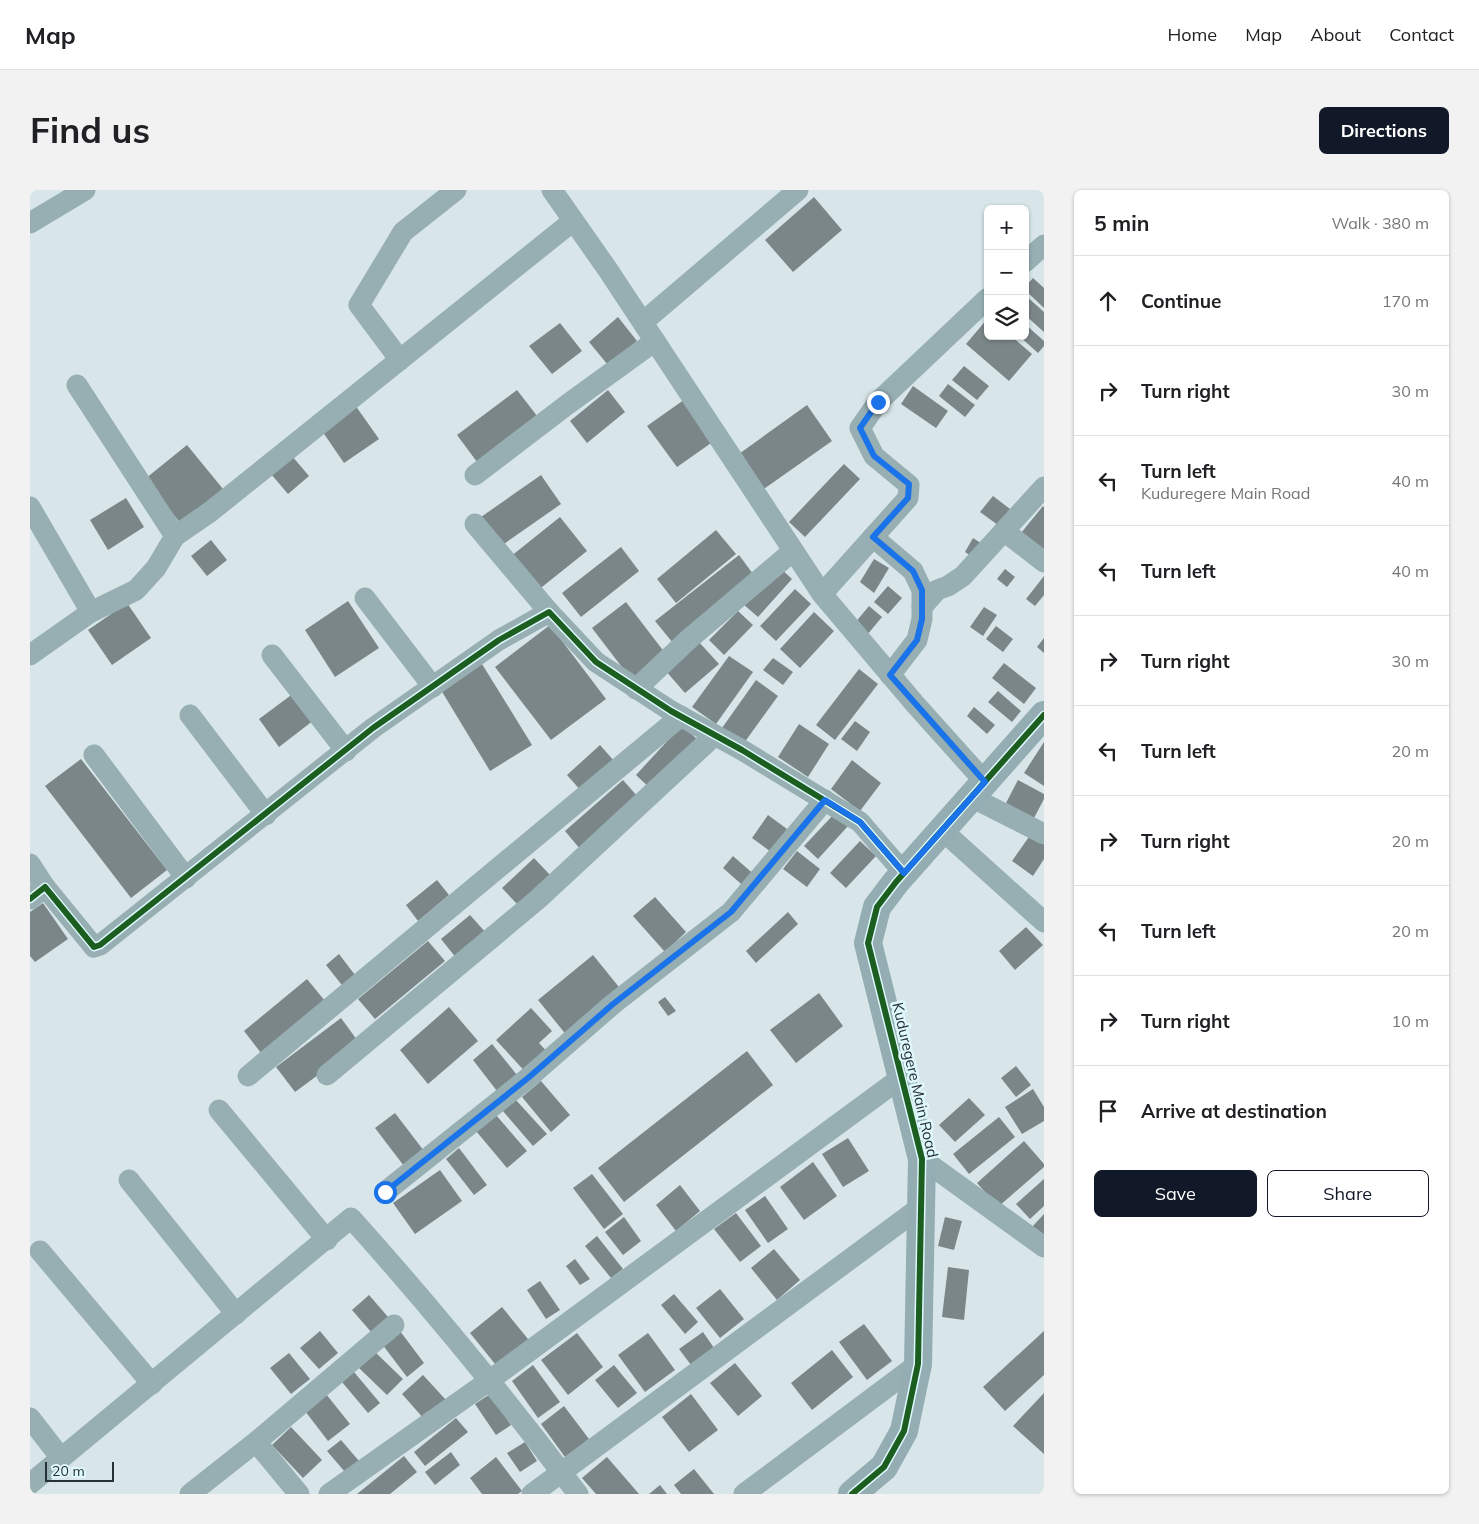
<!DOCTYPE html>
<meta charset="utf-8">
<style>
body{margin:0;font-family:Mulish,sans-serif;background:#f2f2f2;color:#202124}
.controls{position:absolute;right:15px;top:15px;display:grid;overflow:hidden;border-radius:8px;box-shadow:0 1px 4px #0004}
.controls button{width:45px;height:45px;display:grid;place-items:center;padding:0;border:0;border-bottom:1px solid #e0e0e0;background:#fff;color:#202124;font:25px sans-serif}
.scale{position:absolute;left:15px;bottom:12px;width:69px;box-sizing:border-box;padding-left:5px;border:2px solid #273133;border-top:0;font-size:14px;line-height:18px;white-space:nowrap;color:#273133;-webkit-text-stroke:4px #def8fd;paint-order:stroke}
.stop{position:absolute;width:15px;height:15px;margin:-11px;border:4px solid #1a73e8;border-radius:50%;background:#fff}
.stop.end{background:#1a73e8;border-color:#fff;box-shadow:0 1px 5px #0008}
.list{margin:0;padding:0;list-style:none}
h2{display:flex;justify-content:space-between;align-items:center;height:65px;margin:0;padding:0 20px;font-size:21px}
h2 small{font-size:16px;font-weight:400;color:#757577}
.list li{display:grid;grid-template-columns:32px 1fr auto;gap:15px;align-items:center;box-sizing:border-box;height:90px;padding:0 20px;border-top:1px solid #e0e0e0}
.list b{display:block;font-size:19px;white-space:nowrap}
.list p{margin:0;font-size:16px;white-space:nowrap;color:#757577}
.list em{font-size:16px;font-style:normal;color:#757577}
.actions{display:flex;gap:10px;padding:15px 20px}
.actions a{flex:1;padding:11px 0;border:1px solid #111827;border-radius:8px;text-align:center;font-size:18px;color:#111827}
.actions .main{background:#111827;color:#fff}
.icon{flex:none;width:28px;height:28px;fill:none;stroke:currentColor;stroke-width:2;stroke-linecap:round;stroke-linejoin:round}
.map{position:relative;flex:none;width:1014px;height:1304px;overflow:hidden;border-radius:8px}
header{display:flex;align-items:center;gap:30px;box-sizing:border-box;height:70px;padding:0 25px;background:#fff;border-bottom:1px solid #e0e0e0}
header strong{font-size:24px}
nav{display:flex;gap:28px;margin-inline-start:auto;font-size:18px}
.intro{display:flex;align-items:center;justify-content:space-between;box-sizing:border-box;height:120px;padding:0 30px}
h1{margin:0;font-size:35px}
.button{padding:12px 22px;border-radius:8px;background:#111827;color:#fff;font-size:18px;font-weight:700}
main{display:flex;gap:30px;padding:0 30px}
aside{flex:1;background:#fff;border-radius:8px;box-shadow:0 1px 4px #0004}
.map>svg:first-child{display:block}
.building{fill:#7b8688}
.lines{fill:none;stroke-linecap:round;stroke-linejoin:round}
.street{stroke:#97afb3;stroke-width:21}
.secondary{stroke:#94adb2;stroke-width:28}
.cycleway-casing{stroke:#def8fd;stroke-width:9}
.cycleway{stroke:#1b5e20;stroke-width:6}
.route{stroke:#1a73e8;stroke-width:6}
.labels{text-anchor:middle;stroke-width:5;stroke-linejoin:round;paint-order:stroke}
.street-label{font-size:15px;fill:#273133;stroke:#def8fd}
</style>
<header>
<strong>Map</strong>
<nav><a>Home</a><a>Map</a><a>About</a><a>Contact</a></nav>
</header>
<div class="intro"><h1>Find us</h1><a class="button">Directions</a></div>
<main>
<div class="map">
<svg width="1014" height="1304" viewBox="0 0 1014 1304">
<rect width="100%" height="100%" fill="#d8e6e9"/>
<!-- building -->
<g class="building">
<path d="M 784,7 L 812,40 L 763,82 L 735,50 Z"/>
<path d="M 1003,88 L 1014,98 L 1014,118 L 995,100 L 995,97 Z"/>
<path d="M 995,105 L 1014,122 L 1014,142 L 995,125 Z"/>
<path d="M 588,127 L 607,151 L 578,175 L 559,152 Z"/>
<path d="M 958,128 L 958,146 L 981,146 L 1002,164 L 979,191 L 936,154 Z"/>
<path d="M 530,133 L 552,161 L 522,184 L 499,156 Z"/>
<path d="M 995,134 L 1014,151 L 1014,156 L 1008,163 L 989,146 L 995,146 Z"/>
<path d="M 934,176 L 959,196 L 947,210 L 922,190 Z"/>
<path d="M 918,194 L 945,215 L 935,227 L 909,206 Z"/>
<path d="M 883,196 L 918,221 L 906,238 L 871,214 Z"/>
<path d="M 487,200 L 511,231 L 450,276 L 427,245 Z"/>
<path d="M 578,200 L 595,222 L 557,253 L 540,231 Z"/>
<path d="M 665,202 L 694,244 L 647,277 L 617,236 Z"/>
<path d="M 325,215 L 349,249 L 314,273 L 290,238 Z"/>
<path d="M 777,215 L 802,251 L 731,301 L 706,266 Z"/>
<path d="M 157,255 L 193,299 L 151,334 L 115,289 Z"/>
<path d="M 262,266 L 279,286 L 258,304 L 241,284 Z"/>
<path d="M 814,274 L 830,289 L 775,347 L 759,332 Z"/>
<path d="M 511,285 L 531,314 L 471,356 L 451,327 Z"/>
<path d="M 963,306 L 984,322 L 972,338 L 950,322 Z"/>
<path d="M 96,308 L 114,337 L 78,360 L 60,330 Z"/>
<path d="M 1013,316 L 1014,317 L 1014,362 L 991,343 Z"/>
<path d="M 530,327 L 557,361 L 507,401 L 480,367 Z"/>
<path d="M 686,340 L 706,364 L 646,413 L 627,389 Z"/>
<path d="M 943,348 L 954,355 L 946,369 L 935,362 Z"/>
<path d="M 181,350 L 197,370 L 177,386 L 161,366 Z"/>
<path d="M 591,357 L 609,381 L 551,427 L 532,403 Z"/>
<path d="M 709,365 L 726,388 L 643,453 L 625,431 Z"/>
<path d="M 844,369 L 859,378 L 844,403 L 830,392 Z"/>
<path d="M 747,375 L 762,389 L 728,427 L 713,414 Z"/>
<path d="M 975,379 L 985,387 L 977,397 L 967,389 Z"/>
<path d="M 1014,386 L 1014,405 L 1005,416 L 996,409 Z"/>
<path d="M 858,396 L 872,408 L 858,424 L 844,412 Z"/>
<path d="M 765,399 L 781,414 L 746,451 L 730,436 Z"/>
<path d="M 318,411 L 349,458 L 305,487 L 275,440 Z"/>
<path d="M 596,412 L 635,463 L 601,489 L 562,438 Z"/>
<path d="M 97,413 L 121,448 L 82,475 L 58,440 Z"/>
<path d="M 839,416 L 852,427 L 837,445 L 824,434 Z"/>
<path d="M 954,417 L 967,425 L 953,446 L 940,437 Z"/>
<path d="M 708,421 L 723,435 L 694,465 L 679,450 Z"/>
<path d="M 784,422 L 804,441 L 770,478 L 750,459 Z"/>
<path d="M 520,435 L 576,509 L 521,550 L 465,477 Z"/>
<path d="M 966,436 L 983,449 L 973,462 L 956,449 Z"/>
<path d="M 1014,448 L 1014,463 L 1007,457 Z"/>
<path d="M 668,451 L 689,474 L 655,503 L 635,480 Z"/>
<path d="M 699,466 L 723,482 L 686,534 L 662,517 Z"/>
<path d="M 743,468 L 763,482 L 753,495 L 733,480 Z"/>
<path d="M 974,473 L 1006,498 L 994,514 L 962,488 Z"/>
<path d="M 452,474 L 502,555 L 460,581 L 411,500 Z"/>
<path d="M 829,479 L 848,494 L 805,550 L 786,535 Z"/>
<path d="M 726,490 L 748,506 L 714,553 L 692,538 Z"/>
<path d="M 968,501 L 991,521 L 982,532 L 958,512 Z"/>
<path d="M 264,503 L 284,530 L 249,557 L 229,529 Z"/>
<path d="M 944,517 L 965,535 L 957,544 L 937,526 Z"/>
<path d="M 825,531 L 840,542 L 827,561 L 811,549 Z"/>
<path d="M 769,534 L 799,554 L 778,587 L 748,567 Z"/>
<path d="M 652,535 L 670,552 L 624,602 L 606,585 Z"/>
<path d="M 1014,552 L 1014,596 L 994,583 Z"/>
<path d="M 570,555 L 585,572 L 552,602 L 537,585 Z"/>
<path d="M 51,569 L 137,680 L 101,708 L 15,596 Z"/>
<path d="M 822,570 L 851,593 L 830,621 L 801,599 Z"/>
<path d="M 593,590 L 608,607 L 550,659 L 535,641 Z"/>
<path d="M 988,590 L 1014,604 L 1014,609 L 1004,628 L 976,613 Z"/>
<path d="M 805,623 L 818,636 L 788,669 L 774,656 Z"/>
<path d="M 738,625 L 757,639 L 741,662 L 722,648 Z"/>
<path d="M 1001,644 L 1014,653 L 1014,669 L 1003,686 L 982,671 Z"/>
<path d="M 830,651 L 846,666 L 816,698 L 800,683 Z"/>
<path d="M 767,661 L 790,679 L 777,697 L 753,679 Z"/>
<path d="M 703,666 L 728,688 L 718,700 L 693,678 Z"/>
<path d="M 504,668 L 520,685 L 488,715 L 472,698 Z"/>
<path d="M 407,690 L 419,705 L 388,731 L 376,715 Z"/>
<path d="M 625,707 L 656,742 L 635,762 L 603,726 Z"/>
<path d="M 13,713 L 38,749 L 5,772 L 0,766 L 0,722 Z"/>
<path d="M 758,722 L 768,734 L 726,773 L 716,761 Z"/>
<path d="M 440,725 L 457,744 L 427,769 L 411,749 Z"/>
<path d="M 996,737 L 1013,755 L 985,780 L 969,761 Z"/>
<path d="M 398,751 L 415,771 L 345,829 L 328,809 Z"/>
<path d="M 309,764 L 328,789 L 315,799 L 296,775 Z"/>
<path d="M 563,765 L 593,802 L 538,847 L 508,810 Z"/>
<path d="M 277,789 L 295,811 L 231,863 L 214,841 Z"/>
<path d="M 789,803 L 813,836 L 766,873 L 740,840 Z"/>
<path d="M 635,807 L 646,821 L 638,826 L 628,812 Z"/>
<path d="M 419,817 L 448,851 L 398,894 L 370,860 Z"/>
<path d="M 501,818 L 522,841 L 509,853 L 521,866 L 499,886 L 466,850 Z"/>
<path d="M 311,828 L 330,854 L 265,902 L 246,877 Z"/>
<path d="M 462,854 L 487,885 L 467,901 L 443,870 Z"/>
<path d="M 717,861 L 743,895 L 594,1012 L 568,978 Z"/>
<path d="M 986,876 L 1001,895 L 986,907 L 971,888 Z"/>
<path d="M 511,891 L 540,925 L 521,942 L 492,907 Z"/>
<path d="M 1003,899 L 1014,917 L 1014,931 L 992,944 L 975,917 Z"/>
<path d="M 939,908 L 955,925 L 925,952 L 909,935 Z"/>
<path d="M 485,909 L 517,944 L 503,956 L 472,920 Z"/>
<path d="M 365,923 L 394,961 L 374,976 L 345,938 Z"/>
<path d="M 466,925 L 497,961 L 477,978 L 446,941 Z"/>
<path d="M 969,927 L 985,947 L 939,984 L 923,964 Z"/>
<path d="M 818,948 L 839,981 L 813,997 L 792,964 Z"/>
<path d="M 994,951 L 1014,974 L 1014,977 L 968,1017 L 947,993 Z"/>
<path d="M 429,958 L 457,995 L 444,1005 L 416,969 Z"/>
<path d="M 783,972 L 807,1006 L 774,1030 L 750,997 Z"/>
<path d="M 410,980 L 432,1011 L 385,1044 L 363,1013 Z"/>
<path d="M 562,984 L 593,1024 L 574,1039 L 543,998 Z"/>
<path d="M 1014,989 L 1014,1016 L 1000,1029 L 986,1014 Z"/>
<path d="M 650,995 L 670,1021 L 646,1041 L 626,1015 Z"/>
<path d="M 735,1006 L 758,1039 L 738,1053 L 715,1020 Z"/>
<path d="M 706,1023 L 731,1056 L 710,1072 L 684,1039 Z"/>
<path d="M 1014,1024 L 1014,1048 L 1002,1037 Z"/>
<path d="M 594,1027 L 611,1051 L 593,1065 L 575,1042 Z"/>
<path d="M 915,1027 L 932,1031 L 924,1060 L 908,1056 Z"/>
<path d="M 567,1046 L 593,1079 L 581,1088 L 555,1056 Z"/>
<path d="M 744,1059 L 770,1090 L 747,1110 L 721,1078 Z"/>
<path d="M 545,1069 L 560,1089 L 550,1095 L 536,1076 Z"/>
<path d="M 918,1077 L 939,1080 L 934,1130 L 912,1127 Z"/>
<path d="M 510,1091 L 530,1120 L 516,1129 L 497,1100 Z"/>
<path d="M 690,1099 L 714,1129 L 690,1148 L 666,1118 Z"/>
<path d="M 644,1104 L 668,1132 L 655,1144 L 631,1115 Z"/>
<path d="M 339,1105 L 359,1128 L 342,1143 L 322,1120 Z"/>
<path d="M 472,1117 L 502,1154 L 470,1180 L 440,1143 Z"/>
<path d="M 834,1134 L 862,1171 L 837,1190 L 809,1152 Z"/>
<path d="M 290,1141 L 308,1163 L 289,1179 L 270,1158 Z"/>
<path d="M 370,1141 L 394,1173 L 377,1187 L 352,1154 Z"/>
<path d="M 1014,1141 L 1014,1185 L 975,1221 L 953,1197 Z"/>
<path d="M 673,1142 L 684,1158 L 661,1175 L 649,1159 Z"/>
<path d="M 547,1143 L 573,1177 L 538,1205 L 511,1170 Z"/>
<path d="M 618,1143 L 645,1180 L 615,1202 L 588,1165 Z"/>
<path d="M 802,1160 L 823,1187 L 782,1220 L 761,1193 Z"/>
<path d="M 345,1162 L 373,1189 L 357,1205 L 329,1178 Z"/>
<path d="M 259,1163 L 280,1189 L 261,1204 L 240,1178 Z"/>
<path d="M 705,1173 L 732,1206 L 708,1226 L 680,1193 Z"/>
<path d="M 503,1175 L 530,1212 L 508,1228 L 482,1191 Z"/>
<path d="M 584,1175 L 607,1203 L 588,1218 L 565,1190 Z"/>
<path d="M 324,1182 L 350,1213 L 338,1223 L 312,1192 Z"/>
<path d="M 393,1185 L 416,1210 L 395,1230 L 372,1204 Z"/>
<path d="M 1014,1203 L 1014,1264 L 983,1236 Z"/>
<path d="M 296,1204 L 320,1234 L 298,1251 L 275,1221 Z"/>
<path d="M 460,1204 L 481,1235 L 466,1245 L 445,1214 Z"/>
<path d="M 661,1204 L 688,1240 L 659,1262 L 632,1227 Z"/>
<path d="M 534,1216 L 559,1249 L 535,1267 L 511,1234 Z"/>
<path d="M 426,1228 L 438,1242 L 395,1276 L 384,1262 Z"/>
<path d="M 261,1237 L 292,1270 L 273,1288 L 242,1255 Z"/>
<path d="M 311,1250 L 329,1271 L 315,1282 L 297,1261 Z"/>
<path d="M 495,1252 L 507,1271 L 490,1282 L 477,1263 Z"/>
<path d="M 421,1262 L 430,1275 L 405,1295 L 395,1282 Z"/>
<path d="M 374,1266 L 387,1282 L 360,1304 L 327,1304 Z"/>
<path d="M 466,1267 L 492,1301 L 488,1304 L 452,1304 L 440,1288 Z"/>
<path d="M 577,1267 L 609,1304 L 566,1304 L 552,1288 Z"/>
<path d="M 664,1279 L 684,1304 L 651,1304 L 644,1295 Z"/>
<path d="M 630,1295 L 637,1304 L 619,1304 Z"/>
</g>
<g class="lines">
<!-- street -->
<g class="street">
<path d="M 522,0 L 578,80 L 792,404 L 885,514 L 955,592"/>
<path d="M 0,33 L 55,0"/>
<path d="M 995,72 L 1014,55"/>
<path d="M 613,132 L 768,0"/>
<path d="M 370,170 L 329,115 L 373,42 L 426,0"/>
<path d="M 47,195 L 145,346"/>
<path d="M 445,285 L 538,214 L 625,151"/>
<path d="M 0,317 L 61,422"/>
<path d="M 445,334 L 519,422"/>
<path d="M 974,341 L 1014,372"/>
<path d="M 843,347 L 883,381 L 892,400 L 892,429 L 887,450 L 860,485"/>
<path d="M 792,404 L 878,308 L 879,295 L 844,266 L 830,238 L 848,212 L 958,108"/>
<path d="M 335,408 L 403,497"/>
<path d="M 892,417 L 907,400 L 918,396 L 933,386 L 1014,297"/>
<path d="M 0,465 L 61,422 L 106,400 L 126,378 L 145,346 L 180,322 L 543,31"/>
<path d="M 242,465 L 316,561"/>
<path d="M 606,499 L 659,449 L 763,361"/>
<path d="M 160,525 L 236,625"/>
<path d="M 64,565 L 156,688"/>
<path d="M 941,607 L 1014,644"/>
<path d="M 912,640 L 1014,732"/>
<path d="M 0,674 L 15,697"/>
<path d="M 0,709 L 15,697 L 64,757 L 70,755 L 343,538 L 469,450 L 519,422 L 566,472 L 641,521 L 712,560 L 830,632 L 874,683"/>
<path d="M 297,885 L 507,710 L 685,545"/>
<path d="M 218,886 L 651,526"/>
<path d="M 189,920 L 297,1050"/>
<path d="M 892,969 L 1014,1057"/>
<path d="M 99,990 L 206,1124"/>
<path d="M 355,1002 L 498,888 L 583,814 L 701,722 L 795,610"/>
<path d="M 10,1061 L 122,1194"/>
<path d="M 0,1228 L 31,1268"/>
<path d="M 226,1252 L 269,1304"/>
<path d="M 0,1294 L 321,1028 C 401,1117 476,1209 548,1304"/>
<path d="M 160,1304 L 226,1252 L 364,1135"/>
<path d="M 299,1304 L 460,1190 L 872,887"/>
<path d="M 502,1304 L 892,1016"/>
<path d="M 714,1304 L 888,1174"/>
</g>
<!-- secondary -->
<path class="secondary" d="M 822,1304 L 854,1277 L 874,1241 L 888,1174 L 892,969 L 838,753 L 847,717 L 866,692 L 1014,525"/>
<!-- cycleway casing -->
<g class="cycleway-casing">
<g id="cycleway">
<path d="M 0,709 L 15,697 L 64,757 L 70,755 L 343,538 L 469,450 L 519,422 L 566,472 L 641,521 L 712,560 L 830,632 L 874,683"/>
<path d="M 822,1304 L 854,1277 L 874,1241 L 888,1174 L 892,969 L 838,753 L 847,717 L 866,692 L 1014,525"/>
</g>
</g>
<!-- cycleway -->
<use href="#cycleway" class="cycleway"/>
</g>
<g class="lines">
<!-- route -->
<path class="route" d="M 355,1002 L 498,888 L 583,814 L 701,722 L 795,610 L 830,632 L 874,683 L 955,592 L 860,485 L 887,450 L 892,429 L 892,400 L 883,381 L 843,347 L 878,308 L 879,294 L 844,266 L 830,238 L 848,212"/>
</g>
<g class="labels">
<!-- street labels -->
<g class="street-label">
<text transform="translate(885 890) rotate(77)" y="5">Kuduregere Main Road</text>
</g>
</g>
</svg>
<div class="controls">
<button>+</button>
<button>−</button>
<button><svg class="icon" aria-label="layers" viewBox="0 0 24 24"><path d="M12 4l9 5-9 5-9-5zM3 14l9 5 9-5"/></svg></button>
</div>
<div class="scale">20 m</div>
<div class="stop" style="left:355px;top:1002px"></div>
<div class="stop end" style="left:848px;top:212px"></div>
</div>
<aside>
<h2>5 min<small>Walk · 380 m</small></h2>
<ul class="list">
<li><svg class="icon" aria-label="ahead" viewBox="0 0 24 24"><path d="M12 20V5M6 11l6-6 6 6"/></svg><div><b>Continue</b></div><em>170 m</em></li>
<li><svg class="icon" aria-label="right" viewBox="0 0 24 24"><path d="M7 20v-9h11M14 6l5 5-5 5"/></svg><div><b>Turn right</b></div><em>30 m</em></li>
<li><svg class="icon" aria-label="left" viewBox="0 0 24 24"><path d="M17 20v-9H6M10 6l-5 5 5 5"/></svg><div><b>Turn left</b><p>Kuduregere Main Road</p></div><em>40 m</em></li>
<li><svg class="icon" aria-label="left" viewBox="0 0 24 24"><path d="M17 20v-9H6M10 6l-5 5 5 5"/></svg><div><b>Turn left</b></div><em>40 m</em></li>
<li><svg class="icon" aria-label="right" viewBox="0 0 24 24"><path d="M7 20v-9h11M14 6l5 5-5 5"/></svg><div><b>Turn right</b></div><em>30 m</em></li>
<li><svg class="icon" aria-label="left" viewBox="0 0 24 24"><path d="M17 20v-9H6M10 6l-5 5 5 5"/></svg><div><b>Turn left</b></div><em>20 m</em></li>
<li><svg class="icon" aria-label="right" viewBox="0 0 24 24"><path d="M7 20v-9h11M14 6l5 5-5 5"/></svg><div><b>Turn right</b></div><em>20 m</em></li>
<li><svg class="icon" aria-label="left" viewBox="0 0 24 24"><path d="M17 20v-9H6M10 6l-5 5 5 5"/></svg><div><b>Turn left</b></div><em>20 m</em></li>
<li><svg class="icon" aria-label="right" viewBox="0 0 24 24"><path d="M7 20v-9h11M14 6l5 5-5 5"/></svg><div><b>Turn right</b></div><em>10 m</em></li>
<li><svg class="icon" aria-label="arrive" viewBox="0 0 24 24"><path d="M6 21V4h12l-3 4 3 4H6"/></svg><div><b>Arrive at destination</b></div></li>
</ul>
<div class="actions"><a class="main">Save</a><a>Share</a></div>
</aside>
</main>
